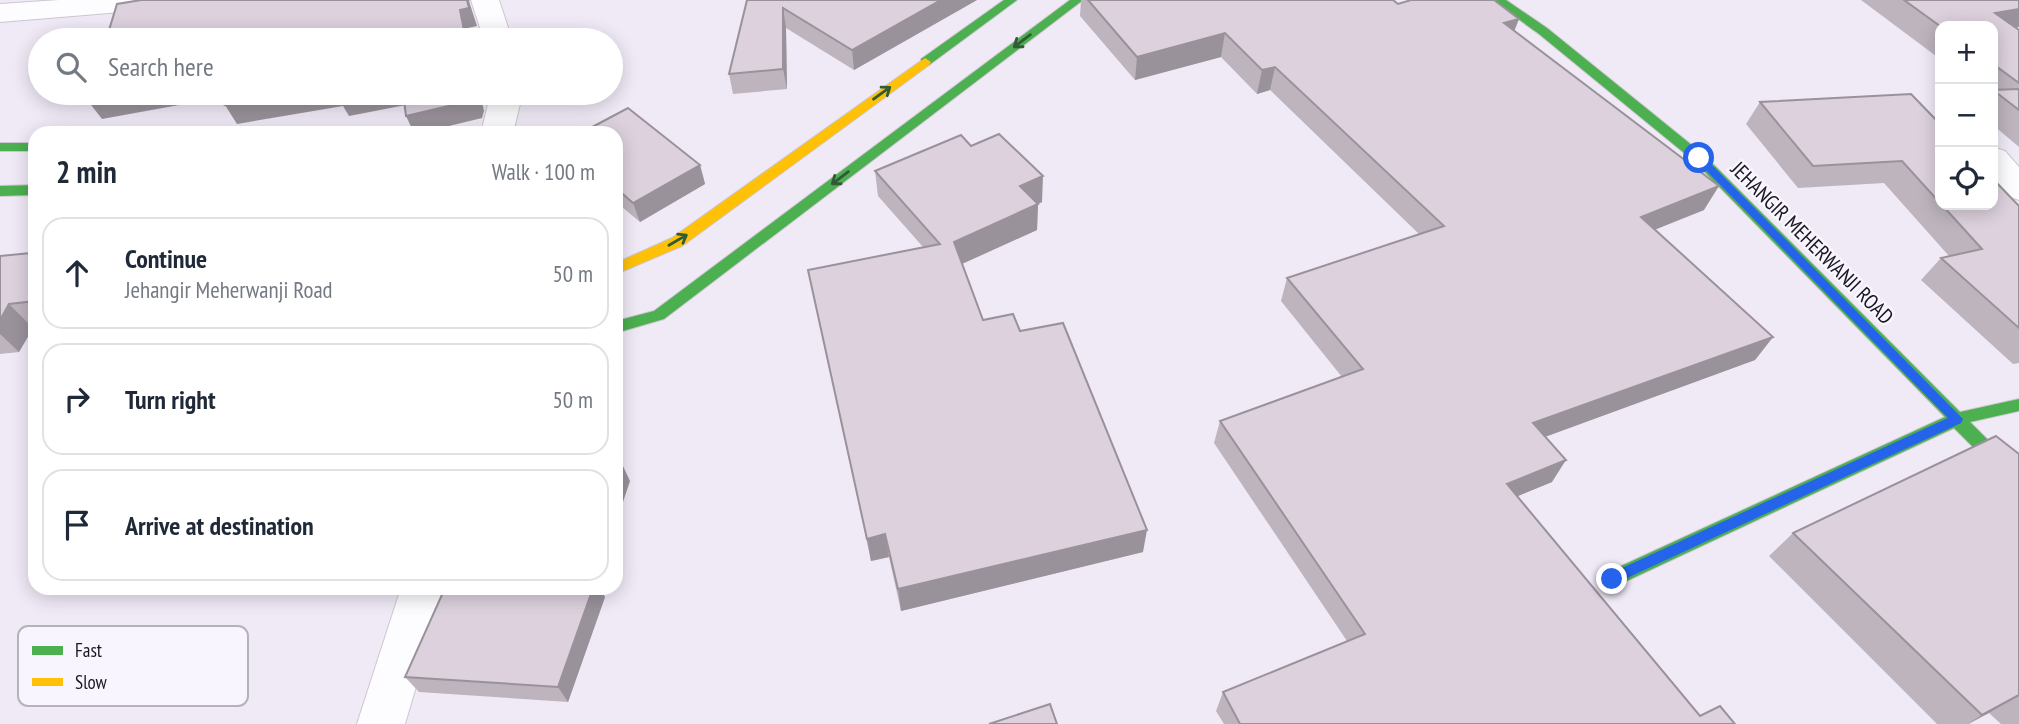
<!DOCTYPE html>
<meta charset="utf-8">
<style>
body{margin:0;font-family:"PT Sans Narrow",sans-serif;background:#f6f6f7;color:#1f2937}
.controls{position:absolute;right:21px;top:21px;display:grid;overflow:hidden;border-radius:14px;box-shadow:0 4px 18px #0003}
.controls button{width:63px;height:63px;display:grid;place-items:center;padding:0;border:0;border-bottom:2px solid #e0e1e3;background:#fff;color:#1f2937;font:35px sans-serif}
.stop{position:absolute;width:21px;height:21px;margin:-16px;border:5px solid #2563eb;border-radius:50%;background:#fff}
.stop.end{background:#2563eb;border-color:#fff;box-shadow:0 2px 7px #0008}
.list{margin:0;padding:0;list-style:none}
h2{display:flex;justify-content:space-between;align-items:center;height:91px;margin:0;padding:0 28px;font-size:30px}
h2 small{font-size:23px;font-weight:400;color:#747a83}
.list li{display:grid;grid-template-columns:46px 1fr auto;gap:21px;align-items:center;box-sizing:border-box;height:112px;margin:0 14px 14px;padding:0 14px;border:2px solid #e0e1e3;border-radius:21px}
.list b{display:block;font-size:26px;white-space:nowrap}
.list p{margin:0;font-size:23px;white-space:nowrap;color:#747a83}
.list em{font-size:23px;font-style:normal;color:#747a83}
.icon{flex:none;width:38px;height:38px;fill:none;stroke:currentColor;stroke-width:2;stroke-linecap:round;stroke-linejoin:round}
.map{position:relative;flex:none;width:2019px;height:724px;overflow:hidden}
.search{position:absolute;background:#fff;box-shadow:0 4px 18px #0003;left:28px;top:28px;width:595px;height:77px;display:flex;align-items:center;gap:18px;box-sizing:border-box;padding:0 24px;border-radius:38px;color:#747a83;font-size:26px}
.panel{position:absolute;background:#fff;box-shadow:0 4px 18px #0003;left:28px;top:126px;width:595px;height:469px;border-radius:21px}
.map>svg:first-child{display:block}
.lines{fill:none;stroke-linecap:round;stroke-linejoin:round}
.street-casing{stroke:#ccc7d1;stroke-width:2}
.fast-casing{stroke:#ccc7d1;stroke-width:2}
.slow-casing{stroke:#ccc7d1;stroke-width:2}
.street{fill:#fdfcfe;fill-rule:evenodd}
.fast{fill:#4caf50;fill-rule:evenodd}
.slow{fill:#ffc107;fill-rule:evenodd}
.wall{fill:#bdb4be}
.shaded-wall{fill:#9a929b}
.building{fill:#dcd1dd;stroke:#9a929b;stroke-width:2}
.oneway{stroke:#305b34}
.route{fill:#2563eb}
.labels{text-anchor:middle;stroke-width:5;stroke-linejoin:round;paint-order:stroke}
.street-label{font-size:21px;fill:#19161e;stroke:#f9f5fe}
.key{fill:#f9f5fe;stroke:#b6b2bb;stroke-width:2}
.key-label{font-size:19px;fill:#19161e}
</style>
<div class="map">
<svg width="2019" height="724" viewBox="0 0 2019 724">
<rect width="100%" height="100%" fill="#f0eaf7"/>
<g class="lines">
<!-- street casing -->
<g class="street-casing">
<g id="street">
<path d="M 59,0 L 184,0 L 180,6 L 170,8 L 0,22 L 0,4 Z"/>
<path d="M 471,0 L 499,0 L 512,40 L 484,40 Z"/>
<path d="M 488,93 L 518,93 L 520,104 L 513,133 L 481,133 L 488,104 Z"/>
<path d="M 1993,147 L 2005,151 L 2019,167 L 2019,200 C 1991,192 1992,172 1993,147 Z"/>
<path d="M 401,588 L 445,588 L 405,724 L 357,724 Z"/>
</g>
</g>
<!-- fast casing -->
<g class="fast-casing">
<g id="fast">
<path d="M 1004,0 L 1017,0 L 929,65 L 921,65 L 921,59 Z"/>
<path d="M 1070,0 L 1083,0 L 664,319 L 616,333 L 616,321 L 654,311 Z"/>
<path d="M 1492,0 L 1506,0 L 1547,28 L 1704,155 L 1960,412 L 2019,399 L 2019,411 L 1970,422 L 2001,453 L 2019,466 L 2019,482 L 1989,463 L 1954,428 L 1618,585 L 1612,587 L 1606,585 L 1603,579 L 1606,573 L 1945,417 L 1694,161 L 1539,34 Z"/>
<rect x="0" y="143" width="35" height="8"/>
<path d="M 35,185 L 35,195 L 0,196 L 0,186 Z"/>
</g>
</g>
<!-- slow casing -->
<g class="slow-casing">
<path id="slow" d="M 925,58 L 931,62 L 929,65 L 682,246 L 616,274 L 616,263 L 672,238 Z"/>
</g>
<!-- street -->
<use href="#street" class="street"/>
<!-- fast -->
<use href="#fast" class="fast"/>
<!-- slow -->
<use href="#slow" class="slow"/>
</g>
<!-- wall -->
<g class="wall">
<path d="M 747,0 L 977,0 L 854,70 L 786,28 L 787,89 L 733,94 L 729,74 Z"/>
<path d="M 1081,0 L 1393,0 L 1398,4 L 1514,31 L 1704,210 L 1654,229 L 1773,337 L 1755,360 L 1545,437 L 1552,482 L 1517,496 L 1700,716 L 1735,724 L 1224,724 L 1216,711 L 1223,692 L 1347,641 L 1214,443 L 1220,421 L 1342,377 L 1281,301 L 1287,278 L 1419,234 L 1270,90 L 1257,94 L 1221,57 L 1135,80 L 1080,16 Z"/>
<path d="M 1861,0 L 2019,0 L 2016,27 L 2019,30 L 2019,147 L 1993,125 L 1993,26 L 1940,26 L 1940,59 Z"/>
<path d="M 1760,102 L 1940,124 L 1940,205 L 1993,205 L 2019,206 L 2019,363 L 2013,364 L 1921,280 L 1941,258 L 1949,256 L 1884,183 L 1798,188 L 1746,124 Z"/>
<path d="M 616,133 L 700,165 L 705,184 L 640,222 L 616,202 Z"/>
<path d="M 971,146 L 1042,202 L 1038,204 L 1037,230 L 962,264 L 983,320 L 1020,331 L 1143,552 L 901,611 L 889,557 L 871,561 L 808,270 L 923,247 L 878,196 L 875,171 Z"/>
<path d="M 35,246 L 35,328 L 33,328 L 19,352 L 0,354 L 0,256 L 31,253 Z"/>
<path d="M 2019,454 L 2019,724 L 2001,724 L 1989,713 L 1969,724 L 1937,724 L 1769,556 L 1793,533 Z"/>
<path d="M 605,597 L 568,702 L 419,692 L 405,677 Z"/>
</g>
<!-- shaded-wall -->
<g class="shaded-wall">
<path d="M 467,0 L 470,0 L 469,1 L 477,26 L 468,28 L 470,40 L 466,40 L 460,10 Z"/>
<path d="M 941,0 L 977,0 L 854,70 L 852,50 Z"/>
<path d="M 783,8 L 786,28 L 787,89 L 783,69 Z"/>
<path d="M 2019,9 L 2019,27 L 1993,32 L 1995,13 Z"/>
<path d="M 1519,19 L 1510,42 L 1504,23 Z"/>
<path d="M 1225,33 L 1221,57 L 1135,80 L 1137,57 Z"/>
<path d="M 1275,67 L 1270,90 L 1257,94 L 1262,70 Z"/>
<path d="M 133,93 L 245,93 L 102,119 L 88,101 Z"/>
<path d="M 306,93 L 405,93 L 411,104 L 349,116 L 343,106 L 237,124 L 225,105 Z"/>
<path d="M 476,93 L 480,93 L 484,111 L 482,118 L 420,133 L 414,133 L 406,116 Z"/>
<path d="M 700,165 L 705,184 L 640,222 L 633,203 Z"/>
<path d="M 1043,176 L 1042,202 L 1020,212 L 1020,186 Z"/>
<path d="M 1719,186 L 1704,210 L 1627,241 L 1641,217 Z"/>
<path d="M 1038,204 L 1037,230 L 955,267 L 954,242 Z"/>
<path d="M 9,304 L 33,328 L 19,352 L 0,334 L 0,320 Z"/>
<path d="M 1773,337 L 1755,360 L 1520,446 L 1533,423 Z"/>
<path d="M 1566,460 L 1552,482 L 1494,506 L 1507,484 Z"/>
<path d="M 622,464 L 630,481 L 616,523 L 616,482 Z"/>
<path d="M 1147,530 L 1143,552 L 901,611 L 898,589 Z"/>
<path d="M 885,534 L 889,557 L 871,561 L 867,539 Z"/>
<path d="M 586,588 L 600,588 L 605,597 L 568,702 L 558,687 Z"/>
<path d="M 2019,695 L 1989,713 L 1967,724 L 1982,715 Z"/>
</g>
<!-- building -->
<g class="building">
<path d="M 141,0 L 467,0 L 469,8 L 460,10 L 466,40 L 106,40 L 117,4 Z"/>
<path d="M 747,0 L 941,0 L 852,50 L 783,8 L 783,69 L 729,74 Z"/>
<path d="M 1088,0 L 1393,0 L 1398,4 L 1411,0 L 1494,0 L 1519,19 L 1504,23 L 1719,186 L 1641,217 L 1773,337 L 1533,423 L 1566,460 L 1507,484 L 1700,716 L 1720,706 L 1735,724 L 1240,724 L 1223,692 L 1365,634 L 1220,421 L 1363,369 L 1287,278 L 1444,226 L 1275,67 L 1262,70 L 1225,33 L 1137,57 Z"/>
<path d="M 1904,0 L 2019,0 L 2019,9 L 1995,13 L 2019,30 L 2019,83 L 1993,64 L 1993,26 L 1940,26 Z"/>
<path d="M 2019,89 L 2019,110 L 1993,90 Z"/>
<path d="M 90,93 L 133,93 L 88,101 Z"/>
<path d="M 229,93 L 306,93 L 225,105 Z"/>
<path d="M 339,93 L 365,93 L 338,98 Z"/>
<path d="M 403,93 L 476,93 L 474,100 L 406,116 Z"/>
<path d="M 1911,94 L 1940,124 L 1940,203 L 1902,161 L 1813,166 L 1760,102 Z"/>
<path d="M 628,108 L 700,165 L 633,203 L 616,188 L 616,133 L 581,133 Z"/>
<path d="M 999,134 L 1043,176 L 1020,186 L 1038,204 L 954,242 L 983,320 L 1013,314 L 1020,331 L 1063,323 L 1147,530 L 898,589 L 885,534 L 867,539 L 808,270 L 940,244 L 875,171 L 961,135 L 971,146 Z"/>
<path d="M 1993,179 L 2019,206 L 2019,328 L 1941,258 L 1982,249 L 1942,205 L 1993,205 Z"/>
<path d="M 35,246 L 35,301 L 9,304 L 0,320 L 0,256 L 31,253 Z"/>
<path d="M 1996,436 L 2019,454 L 2019,695 L 1982,715 L 1793,533 Z"/>
<path d="M 616,463 L 622,464 L 616,482 Z"/>
<path d="M 445,588 L 593,588 L 558,687 L 405,677 Z"/>
<path d="M 1050,704 L 1057,724 L 989,724 Z"/>
</g>
<!-- one-way arrows -->
<defs><path id="oneway-shaft" d="M-6 0H5M1.5-3L5.5 0L1.5 3" fill="none" stroke-width="1.6" stroke-linecap="round" stroke-linejoin="round" transform="scale(1.75)"/></defs>
<g class="oneway">
<use href="#oneway-shaft" transform="translate(1022 41) rotate(143)"/>
<use href="#oneway-shaft" transform="translate(882 93) rotate(-36)"/>
<use href="#oneway-shaft" transform="translate(840 178) rotate(143)"/>
<use href="#oneway-shaft" transform="translate(678 240) rotate(-30)"/>
</g>
<!-- route -->
<path class="route" d="M 1696,156 L 1703,156 L 1963,419 L 1961,423 L 1612,585 L 1605,579 L 1607,575 L 1948,418 L 1696,160 Z"/>
<g class="labels">
<!-- street labels -->
<g class="street-label">
<text transform="translate(1812 243) rotate(45)" y="7">JEHANGIR MEHERWANJI ROAD</text>
</g>
</g>
<!-- legend -->
<rect x="18" y="626" width="230" height="80" rx="10" class="key"/>
<rect x="32" y="646" width="31" height="9" fill="#4caf50"/>
<rect x="32" y="678" width="31" height="8" fill="#ffc107"/>
<g class="key-label">
<text x="75" y="657">Fast</text>
<text x="75" y="689">Slow</text>
</g>
</svg>
<div class="controls">
<button>+</button>
<button>−</button>
<button><svg class="icon" aria-label="locate" viewBox="0 0 24 24"><circle cx="12" cy="12" r="6"/><path d="M12 2v4M12 18v4M2 12h4M18 12h4"/></svg></button>
</div>
<div class="stop" style="left:1699px;top:158px"></div>
<div class="stop end" style="left:1612px;top:579px"></div>
<div class="search"><svg class="icon" aria-label="search" viewBox="0 0 24 24"><circle cx="10" cy="10" r="6"/><path d="M15 15l6 6"/></svg>Search here</div>
<section class="panel">
<h2>2 min<small>Walk · 100 m</small></h2>
<ul class="list">
<li><svg class="icon" aria-label="ahead" viewBox="0 0 24 24"><path d="M12 20V5M6 11l6-6 6 6"/></svg><div><b>Continue</b><p>Jehangir Meherwanji Road</p></div><em>50 m</em></li>
<li><svg class="icon" aria-label="right" viewBox="0 0 24 24"><path d="M7 20v-9h11M14 6l5 5-5 5"/></svg><div><b>Turn right</b></div><em>50 m</em></li>
<li><svg class="icon" aria-label="arrive" viewBox="0 0 24 24"><path d="M6 21V4h12l-3 4 3 4H6"/></svg><div><b>Arrive at destination</b></div></li>
</ul>
</section>
</div>
